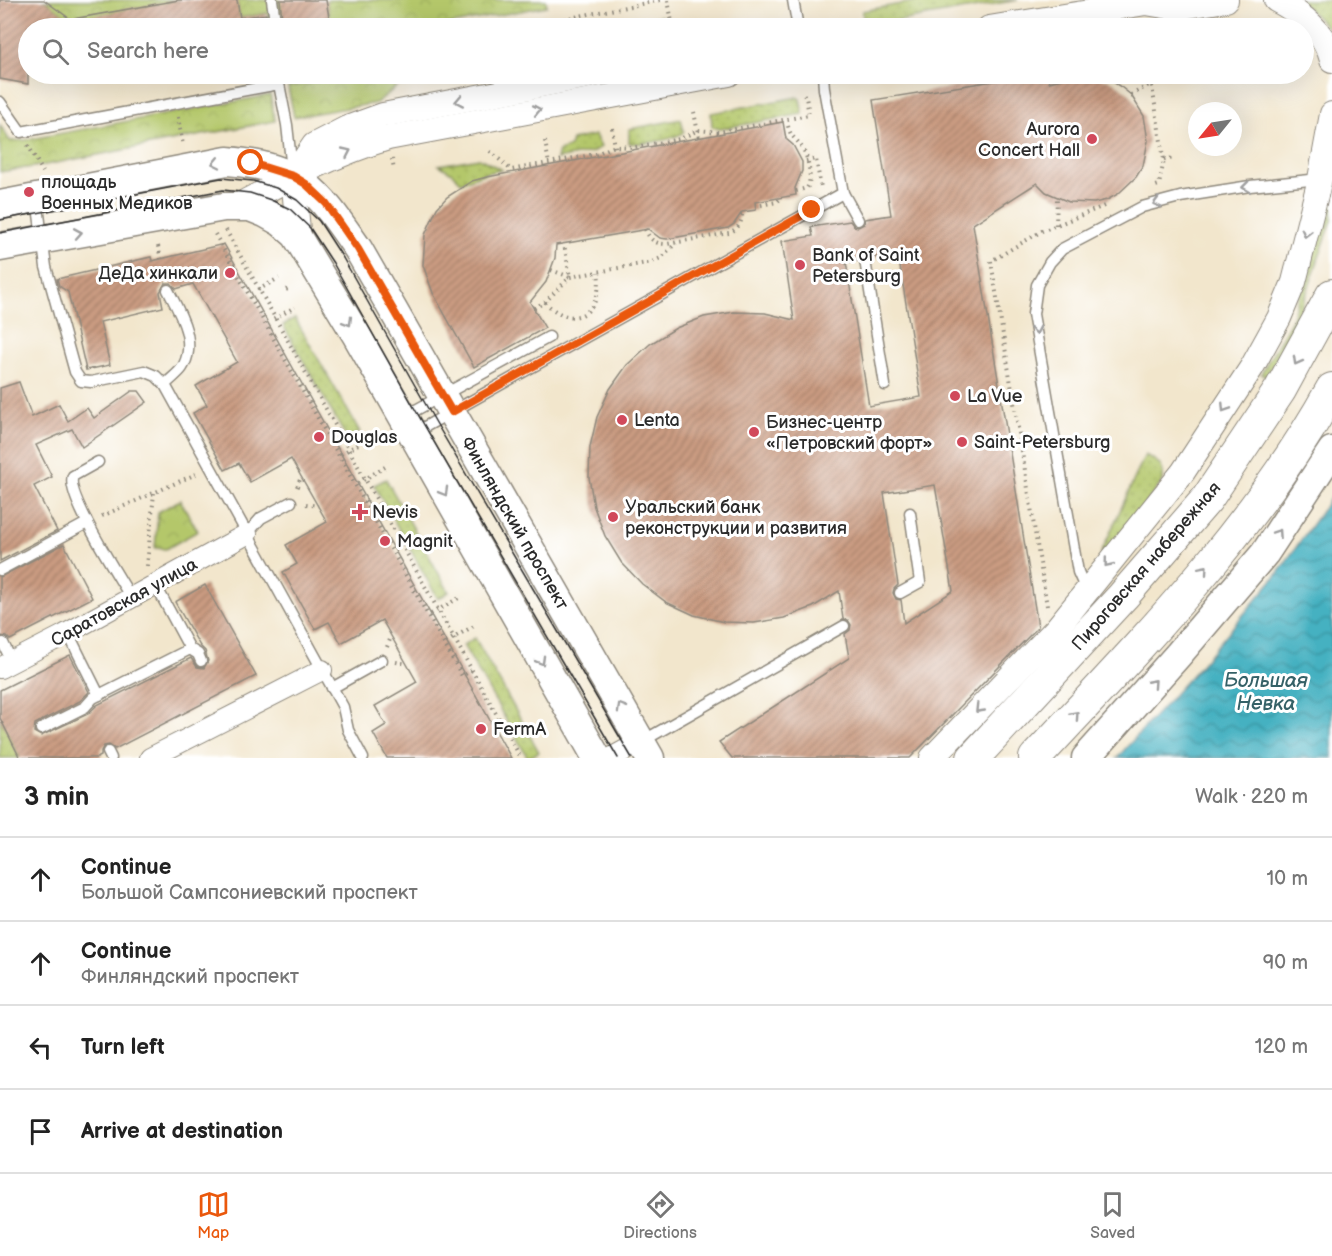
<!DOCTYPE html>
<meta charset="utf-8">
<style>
body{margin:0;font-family:"Balsamiq Sans",sans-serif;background:#f2f2f2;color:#222}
.compass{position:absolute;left:1188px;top:102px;width:54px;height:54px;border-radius:50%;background:#fff;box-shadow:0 6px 24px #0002;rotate:240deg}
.stop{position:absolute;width:18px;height:18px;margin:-14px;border:4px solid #ea580c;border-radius:50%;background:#fff}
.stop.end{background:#ea580c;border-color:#fff;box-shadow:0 2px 6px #0008}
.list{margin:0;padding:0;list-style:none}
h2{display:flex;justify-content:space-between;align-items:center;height:78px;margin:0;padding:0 24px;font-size:26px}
h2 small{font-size:20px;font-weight:400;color:#767676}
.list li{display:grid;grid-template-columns:39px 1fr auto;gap:18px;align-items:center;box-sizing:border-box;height:84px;padding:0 24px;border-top:2px solid #e0e0e0}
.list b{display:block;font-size:22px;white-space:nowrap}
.list p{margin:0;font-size:20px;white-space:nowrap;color:#767676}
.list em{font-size:20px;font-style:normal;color:#767676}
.icon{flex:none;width:33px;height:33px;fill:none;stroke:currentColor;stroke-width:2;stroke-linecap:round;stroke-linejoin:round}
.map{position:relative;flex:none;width:1332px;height:758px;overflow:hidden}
.search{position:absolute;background:#fff;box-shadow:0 6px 24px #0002;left:18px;right:18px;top:18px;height:66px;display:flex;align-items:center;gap:15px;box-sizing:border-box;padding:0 21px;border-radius:33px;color:#767676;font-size:22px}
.sheet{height:414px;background:#fff}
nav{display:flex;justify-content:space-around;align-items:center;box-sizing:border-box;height:84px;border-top:2px solid #e0e0e0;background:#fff;font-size:16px;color:#767676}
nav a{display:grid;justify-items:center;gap:3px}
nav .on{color:#ea580c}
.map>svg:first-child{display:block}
.grass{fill:url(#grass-dots);stroke:#70794a;stroke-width:1.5}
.park{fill:url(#park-crowns);stroke:#70794a;stroke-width:1.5}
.water{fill:url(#water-waves);stroke:#386e76;stroke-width:1.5}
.building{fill:url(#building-hatch);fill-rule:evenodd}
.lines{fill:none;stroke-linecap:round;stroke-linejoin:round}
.service-casing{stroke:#8e887c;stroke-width:13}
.minor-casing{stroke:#8e887c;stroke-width:22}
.tertiary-casing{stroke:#8e887c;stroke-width:26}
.secondary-casing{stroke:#8e887c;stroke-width:31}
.primary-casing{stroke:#8e887c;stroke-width:34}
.path{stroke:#8e887c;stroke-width:4;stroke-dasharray:1.5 4.5;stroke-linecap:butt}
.service{stroke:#fff;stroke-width:10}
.minor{stroke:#fff;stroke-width:20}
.tertiary{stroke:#fff;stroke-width:24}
.secondary{stroke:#fff;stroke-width:28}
.primary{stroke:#fff;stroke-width:32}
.tram{stroke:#2b2b2b;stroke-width:1.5}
.oneway{stroke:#a0a0a0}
.route{stroke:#ea580c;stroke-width:8}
.poi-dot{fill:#d1495b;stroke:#fff;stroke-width:2}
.labels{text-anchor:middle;stroke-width:6;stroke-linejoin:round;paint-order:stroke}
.poi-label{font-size:18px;fill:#2b2b2b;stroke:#fff;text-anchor:start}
.street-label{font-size:18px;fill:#2b2b2b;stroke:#fff}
.water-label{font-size:20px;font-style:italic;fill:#356167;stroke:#fff}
</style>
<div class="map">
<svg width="1332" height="758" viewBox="0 0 1332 758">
<defs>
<pattern id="grass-dots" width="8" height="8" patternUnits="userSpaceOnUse" patternTransform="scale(1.5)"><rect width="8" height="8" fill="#b4c76a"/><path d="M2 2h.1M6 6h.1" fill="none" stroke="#9bab5c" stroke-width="1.8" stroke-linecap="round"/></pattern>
<pattern id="park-crowns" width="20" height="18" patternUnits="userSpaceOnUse" patternTransform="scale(1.5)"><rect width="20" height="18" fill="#b4c76a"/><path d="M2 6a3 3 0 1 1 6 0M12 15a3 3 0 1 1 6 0" fill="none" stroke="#9bab5c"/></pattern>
<pattern id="water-waves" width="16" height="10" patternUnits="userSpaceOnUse" patternTransform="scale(1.5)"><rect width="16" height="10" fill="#44b1c1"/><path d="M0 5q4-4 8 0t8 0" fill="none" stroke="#39909d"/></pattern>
<pattern id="building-hatch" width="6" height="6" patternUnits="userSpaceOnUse" patternTransform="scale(1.5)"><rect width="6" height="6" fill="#ca9b81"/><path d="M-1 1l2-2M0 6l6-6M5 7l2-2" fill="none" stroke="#a47f6a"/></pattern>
</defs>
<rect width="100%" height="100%" fill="#fff"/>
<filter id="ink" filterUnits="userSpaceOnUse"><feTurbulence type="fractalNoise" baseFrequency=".0167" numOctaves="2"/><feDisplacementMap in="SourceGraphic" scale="12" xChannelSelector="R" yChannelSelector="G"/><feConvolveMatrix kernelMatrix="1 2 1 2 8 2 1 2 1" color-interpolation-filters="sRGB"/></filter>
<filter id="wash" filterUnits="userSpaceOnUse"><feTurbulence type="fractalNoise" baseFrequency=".008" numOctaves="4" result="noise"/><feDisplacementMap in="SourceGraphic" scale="24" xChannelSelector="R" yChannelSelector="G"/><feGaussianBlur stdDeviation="1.35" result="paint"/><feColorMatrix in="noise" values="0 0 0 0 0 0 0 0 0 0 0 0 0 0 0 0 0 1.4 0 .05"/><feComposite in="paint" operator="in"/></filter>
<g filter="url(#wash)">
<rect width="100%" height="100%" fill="#f2e6cc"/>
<!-- grass -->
<g class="grass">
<path d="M 923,0 L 1018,0 L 865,27 L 862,11 Z"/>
<path d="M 1300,0 L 1332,0 L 1332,32 L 1301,2 Z"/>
<path d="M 797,97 L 800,99 L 803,114 L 720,129 L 712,127 L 711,113 Z"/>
<path d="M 681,119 L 684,132 C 674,140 642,145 629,143 L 629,129 Z"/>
<path d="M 595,135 L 601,147 L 593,152 L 557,159 L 559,151 L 570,147 L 572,140 Z"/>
<path d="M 479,158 L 502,170 L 486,173 L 461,182 L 452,173 L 439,165 Z"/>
<path d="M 1332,179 L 1332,220 L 1296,324 L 1266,377 L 1261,374 L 1291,321 L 1328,203 Z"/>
<path d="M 295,318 L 360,432 L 347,439 L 283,325 Z"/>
<path d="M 1145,455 C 1158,461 1165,466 1163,481 L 1112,547 L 1101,553 Z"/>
<path d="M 386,479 L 449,592 L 438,599 L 374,485 Z"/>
<path d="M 475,638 L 539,752 L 528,758 L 463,645 Z"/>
<path d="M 0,718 L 20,758 L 0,758 Z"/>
</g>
<!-- park -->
<g class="park">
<path d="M 44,0 L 179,0 L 72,20 Z"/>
<path d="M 237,0 L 280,0 L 300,21 L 301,28 L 271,28 L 268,13 L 240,18 Z"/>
<path d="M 326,0 L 546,0 L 547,6 L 432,28 L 331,28 Z"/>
<path d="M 661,16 L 664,28 L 593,28 Z"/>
<path d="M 358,74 L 460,74 L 399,85 L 376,103 L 294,117 L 288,87 Z"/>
<path d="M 270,95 L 275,121 L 40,166 L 0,172 L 0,125 L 10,141 L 25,140 Z"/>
<path d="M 180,500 L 198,531 L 166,549 L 155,548 L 158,512 Z"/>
</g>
<!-- water -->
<path class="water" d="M 1332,496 L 1332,758 L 1117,758 L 1199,667 L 1276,576 Z"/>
<g id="blocks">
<!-- building -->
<g class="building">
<path d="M 0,0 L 44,0 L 73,21 L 73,19 L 179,0 L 237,0 L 240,18 L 266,14 L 268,28 L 28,28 L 28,84 L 0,79 Z"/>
<path d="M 280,0 L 326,0 L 331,28 L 283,28 Z"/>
<path d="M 1037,74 L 1047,74 L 1049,82 L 1073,76 L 1085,75 L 1110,80 L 1121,87 L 1131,95 L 1144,116 L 1148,141 L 1143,166 L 1136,177 L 1118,194 L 1107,200 L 1094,203 L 1069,202 L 1046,192 L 1037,183 L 973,224 L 1038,627 L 910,758 L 732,758 L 719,742 L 849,658 L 845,634 L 850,630 L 851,625 L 848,620 L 843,619 L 839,591 L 813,607 L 784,618 L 754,623 L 724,622 L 694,615 L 666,602 L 642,584 L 621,562 L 605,536 L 594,507 L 589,477 L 590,447 L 597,417 L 610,389 L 627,365 L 650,344 L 676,328 L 704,317 L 734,312 L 765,313 L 794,320 L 782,241 L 813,236 L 811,227 L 850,221 L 854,226 L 858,227 L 864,224 L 865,219 L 891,215 L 873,100 ZM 863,253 L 868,253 L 872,258 L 898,254 L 921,397 L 869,406 L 846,262 L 858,261 L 858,257 ZM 935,485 L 953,591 L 904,623 L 901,600 L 896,599 L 893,593 L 894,589 L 898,585 L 884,493 Z"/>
<path d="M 783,122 L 786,139 L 793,145 L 802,162 L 802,171 L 795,188 L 796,195 L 755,202 L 756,210 L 742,212 L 734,224 L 728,228 L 667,239 L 660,238 L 648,229 L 556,245 L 555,258 L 546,282 L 530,302 L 545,328 L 474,367 L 433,293 L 423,265 L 425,235 L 437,208 L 447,197 L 472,181 L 487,177 Z"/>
<path d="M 224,244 L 341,454 L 511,758 L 387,758 L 373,733 L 386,725 L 375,706 L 417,682 L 382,620 L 341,643 L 329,622 L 315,629 L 283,572 L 297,564 L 286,545 L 327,522 L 291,459 L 250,482 L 239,463 L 225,470 L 193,413 L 207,405 L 196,386 L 237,362 L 193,284 L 176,289 L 171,283 L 165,283 L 160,292 L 163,307 L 100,322 L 110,365 L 86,370 L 68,292 L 59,286 L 57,279 L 151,257 L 152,261 Z"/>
<path d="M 19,382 L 32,417 L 59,404 L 68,421 L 87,408 L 94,418 L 132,391 L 139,391 L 147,402 L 82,447 L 72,429 L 36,445 L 52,477 L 34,486 L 57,531 L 0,561 L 0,388 Z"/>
<path d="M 64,544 L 92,598 L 10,640 L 7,637 L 0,636 L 0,577 Z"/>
<path d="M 205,585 L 256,676 L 115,749 L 109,745 L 104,746 L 101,751 L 101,756 L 97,758 L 20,758 L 0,718 L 0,690 L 70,655 L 89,692 L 80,701 L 35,724 L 34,732 L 41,736 L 88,714 L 97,705 L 191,658 L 197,667 L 204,668 L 208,661 L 205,651 L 200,646 L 175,602 Z"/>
</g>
</g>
</g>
<g filter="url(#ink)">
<use href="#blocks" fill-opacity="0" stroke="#8e887c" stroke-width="1.5"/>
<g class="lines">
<!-- service casing -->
<g class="service-casing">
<g id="service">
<path d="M 272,0 L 276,28"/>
<path d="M 793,0 L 798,28"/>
<path d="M 823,74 L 824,89 L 843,193 L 858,220"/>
<path d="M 0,102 L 21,132 L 279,84 L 287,125 L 292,170"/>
<path d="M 37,199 L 46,267 L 75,372 L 81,381 L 91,382 L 144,371 L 156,376 L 165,385 L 343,707 L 348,730 L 363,758"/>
<path d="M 865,260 L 885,385"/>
<path d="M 165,385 C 170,379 178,374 182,368 C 198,343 180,313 168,290"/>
<path d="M 405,416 L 549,337"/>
<path d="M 414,433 L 843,193"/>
<path d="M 98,462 L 73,476 C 64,493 120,578 131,598"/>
<path d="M 247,534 L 261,518 L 291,502"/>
<path d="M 0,570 L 87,523"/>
<path d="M 155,584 L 190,649 L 198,654 L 201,661"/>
<path d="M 1086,590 L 1078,572 L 1033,314 L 1037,285 L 1050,262 L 1062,249 L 1142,207 L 1180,197 L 1250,186 L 1320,179"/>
<path d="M 900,593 L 920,582 L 910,513"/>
<path d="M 68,633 L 99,695"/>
<path d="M 3,643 L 12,662"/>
<path d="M 332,688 L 382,660"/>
<path d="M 41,729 L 85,707 L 93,698 L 190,649"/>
<path d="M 641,742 L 844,626"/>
<path d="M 108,752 L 111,758"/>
</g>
</g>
<!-- minor casing -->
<g class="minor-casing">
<g id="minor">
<path d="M 0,668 L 62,636 L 247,534"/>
<path d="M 150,758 L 322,670"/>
<path d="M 611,758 L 640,742"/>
</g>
</g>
<!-- tertiary casing -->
<g class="tertiary-casing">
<g id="tertiary">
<path d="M 1276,0 C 1301,13 1325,32 1332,60"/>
<path d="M 989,28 L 1146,3 L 1176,8 L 1226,0"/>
<path d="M 293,176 L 314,145 L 347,128 L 383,115 L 599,74"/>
<path d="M 293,176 L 299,241"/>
<path d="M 237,206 C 286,180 335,154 388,138 L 729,74"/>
<path d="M 932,758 L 1057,628 L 1183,472 L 1252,367 L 1279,318 L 1294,282 L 1320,179 L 1332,114"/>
</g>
</g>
<!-- secondary casing -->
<g class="secondary-casing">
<g id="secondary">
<path d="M 0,205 L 227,161 C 303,167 318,191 358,249 L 650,758"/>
<path d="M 0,247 L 224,207 L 250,207 L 265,213 L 281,222 L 296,235 L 357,336 L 597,758"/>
<path d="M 1086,758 L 1178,655 L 1265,553 L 1332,451"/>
</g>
</g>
<!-- primary casing -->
<g class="primary-casing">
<g id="primary">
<path d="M 973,758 L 1123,596 L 1207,499 L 1280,390 L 1332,295"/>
<path d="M 1035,758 C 1142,643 1256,527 1332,389"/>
</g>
</g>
<!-- path -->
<g class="path">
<path d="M 668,0 L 673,28"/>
<path d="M 517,28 L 662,0"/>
<path d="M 1150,74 L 1164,160 L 1159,185 L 1156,186"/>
<path d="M 1131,95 L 1151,84 L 1162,82"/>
<path d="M 694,112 L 699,138"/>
<path d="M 178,117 L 183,145"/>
<path d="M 788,126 C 791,138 795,137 801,146 C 808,155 813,179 807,188 L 796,191"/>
<path d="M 612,128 L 616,153"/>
<path d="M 545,141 L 549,164"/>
<path d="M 28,145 L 43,172"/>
<path d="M 490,151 L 511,170 L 596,154 L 615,146 L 635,147 L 680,139 L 698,130 L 719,132 L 809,115 L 806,97 L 802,93"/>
<path d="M 392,159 L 394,170"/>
<path d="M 1164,160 L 1174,158"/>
<path d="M 806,161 L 816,159 L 821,188"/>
<path d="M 755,206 L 777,202 L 782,197"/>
<path d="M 1056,225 L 1057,198"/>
<path d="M 645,229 C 650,240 655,244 667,244 L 729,233 C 739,228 742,223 742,212"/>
<path d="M 226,230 L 521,758"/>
<path d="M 215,234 L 462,676 L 472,670"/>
<path d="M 158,246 L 161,259"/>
<path d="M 551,270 L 570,277 L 564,244"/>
<path d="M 258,290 L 279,278"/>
<path d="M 286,290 L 290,288"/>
<path d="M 545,302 C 574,333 604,311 598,272"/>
<path d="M 534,308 L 545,302 L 570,277 L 652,262 L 661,258 L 676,243"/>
<path d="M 274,319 L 295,307"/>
<path d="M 341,454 L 369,438"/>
<path d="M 358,483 L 385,467"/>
<path d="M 297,487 L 301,477"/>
<path d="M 306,504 L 318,506"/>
<path d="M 102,516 L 196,474"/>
<path d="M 147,566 L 154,493"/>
<path d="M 1047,606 L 991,261 L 1042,231 L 1104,206"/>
<path d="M 431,614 L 459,598"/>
<path d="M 446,642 L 474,626"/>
<path d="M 387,647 L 391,637"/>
<path d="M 396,662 L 407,664"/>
</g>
<!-- service -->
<use href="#service" class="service"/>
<!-- minor -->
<use href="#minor" class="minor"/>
<!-- tertiary -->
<use href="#tertiary" class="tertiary"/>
<!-- secondary -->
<use href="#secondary" class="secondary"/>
<!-- primary -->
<use href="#primary" class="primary"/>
<!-- tram -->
<g class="tram">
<path d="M 0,220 L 221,178 L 253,181 L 276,188 L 297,200 L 319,221 L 343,258 L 435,421 L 632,758"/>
<path d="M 0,233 L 223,190 L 250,193 L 271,200 L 290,209 L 310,228 L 333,263 L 416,411 L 618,758"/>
</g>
</g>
<!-- one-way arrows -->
<defs><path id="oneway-chevron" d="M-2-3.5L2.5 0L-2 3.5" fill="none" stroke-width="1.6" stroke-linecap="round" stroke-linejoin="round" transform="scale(1.5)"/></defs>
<g class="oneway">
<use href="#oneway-chevron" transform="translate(459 101) rotate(169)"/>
<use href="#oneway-chevron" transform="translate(537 110) rotate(-11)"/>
<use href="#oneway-chevron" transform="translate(347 152) rotate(-25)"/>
<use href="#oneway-chevron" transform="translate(216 163) rotate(168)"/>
<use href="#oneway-chevron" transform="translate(1246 187) rotate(173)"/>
<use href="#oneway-chevron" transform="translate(1157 203) rotate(165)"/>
<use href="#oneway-chevron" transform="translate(78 233) rotate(-10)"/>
<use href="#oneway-chevron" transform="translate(1306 233) rotate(104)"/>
<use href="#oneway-chevron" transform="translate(348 322) rotate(59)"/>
<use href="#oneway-chevron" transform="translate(1036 330) rotate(80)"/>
<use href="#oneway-chevron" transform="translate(1297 361) rotate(119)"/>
<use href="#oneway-chevron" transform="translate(1225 408) rotate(123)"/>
<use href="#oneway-chevron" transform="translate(444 492) rotate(60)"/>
<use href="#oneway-chevron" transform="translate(1278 533) rotate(-56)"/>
<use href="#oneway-chevron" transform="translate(1108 563) rotate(129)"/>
<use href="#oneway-chevron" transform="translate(1204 569) rotate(-49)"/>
<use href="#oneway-chevron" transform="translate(541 661) rotate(60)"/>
<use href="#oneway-chevron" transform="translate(1153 683) rotate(-48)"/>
<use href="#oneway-chevron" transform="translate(621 707) rotate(-120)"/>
<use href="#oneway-chevron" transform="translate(979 709) rotate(134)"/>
<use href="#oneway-chevron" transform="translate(1075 715) rotate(-48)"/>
</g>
</g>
<g class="lines" filter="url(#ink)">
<!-- route -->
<path class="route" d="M 251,163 L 293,176 L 306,184 L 326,203 L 358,249 L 452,412 L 812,210"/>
</g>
<!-- markers -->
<g class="poi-dot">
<circle cx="1092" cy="139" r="6"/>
<circle cx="29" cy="192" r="6"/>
<circle cx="800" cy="265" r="6"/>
<circle cx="230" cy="273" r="6"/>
<circle cx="955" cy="396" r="6"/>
<circle cx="622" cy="420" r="6"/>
<circle cx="754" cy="432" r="6"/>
<circle cx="319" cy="437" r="6"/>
<circle cx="962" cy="442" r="6"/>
<path d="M357 503h6v6h6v6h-6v6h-6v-6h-6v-6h6z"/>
<circle cx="613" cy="517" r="6"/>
<circle cx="385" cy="541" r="6"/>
<circle cx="481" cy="729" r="6"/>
</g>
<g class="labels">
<!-- poi labels -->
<g class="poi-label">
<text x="1080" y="135" text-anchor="end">Aurora<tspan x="1080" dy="21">Concert Hall</tspan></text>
<text x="41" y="188">площадь<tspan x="41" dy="21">Военных Медиков</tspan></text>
<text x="812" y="261">Bank of Saint<tspan x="812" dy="21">Petersburg</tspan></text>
<text x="218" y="279" text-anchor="end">ДеДа хинкали</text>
<text x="967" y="402">La Vue</text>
<text x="634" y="426">Lenta</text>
<text x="766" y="428">Бизнес-центр<tspan x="766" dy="21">«Петровский форт»</tspan></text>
<text x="331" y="443">Douglas</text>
<text x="974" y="448">Saint-Petersburg</text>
<text x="625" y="513">Уральский банк<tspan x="625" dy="21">реконструкции и развития</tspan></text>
<text x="372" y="518">Nevis</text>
<text x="397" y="547">Magnit</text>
<text x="493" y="735">FermA</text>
</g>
<!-- street labels -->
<g class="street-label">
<text transform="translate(515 523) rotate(60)" y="6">Финляндский проспект</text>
<text transform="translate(1146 566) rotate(-49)" y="6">Пироговская набережная</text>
<text transform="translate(124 602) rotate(-29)" y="6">Саратовская улица</text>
</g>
<!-- water labels -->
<g class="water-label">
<text x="1266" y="687">Большая<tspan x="1266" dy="23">Невка</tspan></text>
</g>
</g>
</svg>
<svg class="compass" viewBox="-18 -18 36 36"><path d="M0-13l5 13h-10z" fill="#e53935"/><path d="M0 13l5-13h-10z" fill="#767676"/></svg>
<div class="stop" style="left:251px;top:163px"></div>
<div class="stop end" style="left:812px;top:210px"></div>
<div class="search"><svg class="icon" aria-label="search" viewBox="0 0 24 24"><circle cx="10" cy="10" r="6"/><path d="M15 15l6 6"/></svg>Search here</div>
</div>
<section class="sheet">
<h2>3 min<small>Walk · 220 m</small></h2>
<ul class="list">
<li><svg class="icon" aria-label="ahead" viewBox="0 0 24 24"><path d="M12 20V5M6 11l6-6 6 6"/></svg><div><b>Continue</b><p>Большой Сампсониевский проспект</p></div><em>10 m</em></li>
<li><svg class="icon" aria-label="ahead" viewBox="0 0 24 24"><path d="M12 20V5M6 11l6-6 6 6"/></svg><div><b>Continue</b><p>Финляндский проспект</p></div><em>90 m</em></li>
<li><svg class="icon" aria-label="left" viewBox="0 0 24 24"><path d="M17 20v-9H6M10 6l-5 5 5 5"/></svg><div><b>Turn left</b></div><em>120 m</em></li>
<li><svg class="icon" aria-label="arrive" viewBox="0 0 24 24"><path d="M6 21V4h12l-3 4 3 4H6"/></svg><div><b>Arrive at destination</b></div></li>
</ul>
</section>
<nav>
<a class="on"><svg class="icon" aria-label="map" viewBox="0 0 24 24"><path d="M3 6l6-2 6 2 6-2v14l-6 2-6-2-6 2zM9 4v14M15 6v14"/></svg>Map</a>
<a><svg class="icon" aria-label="directions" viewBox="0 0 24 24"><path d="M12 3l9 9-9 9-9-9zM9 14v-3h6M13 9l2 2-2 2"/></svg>Directions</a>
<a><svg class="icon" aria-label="saved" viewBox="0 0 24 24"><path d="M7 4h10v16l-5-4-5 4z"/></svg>Saved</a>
</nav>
